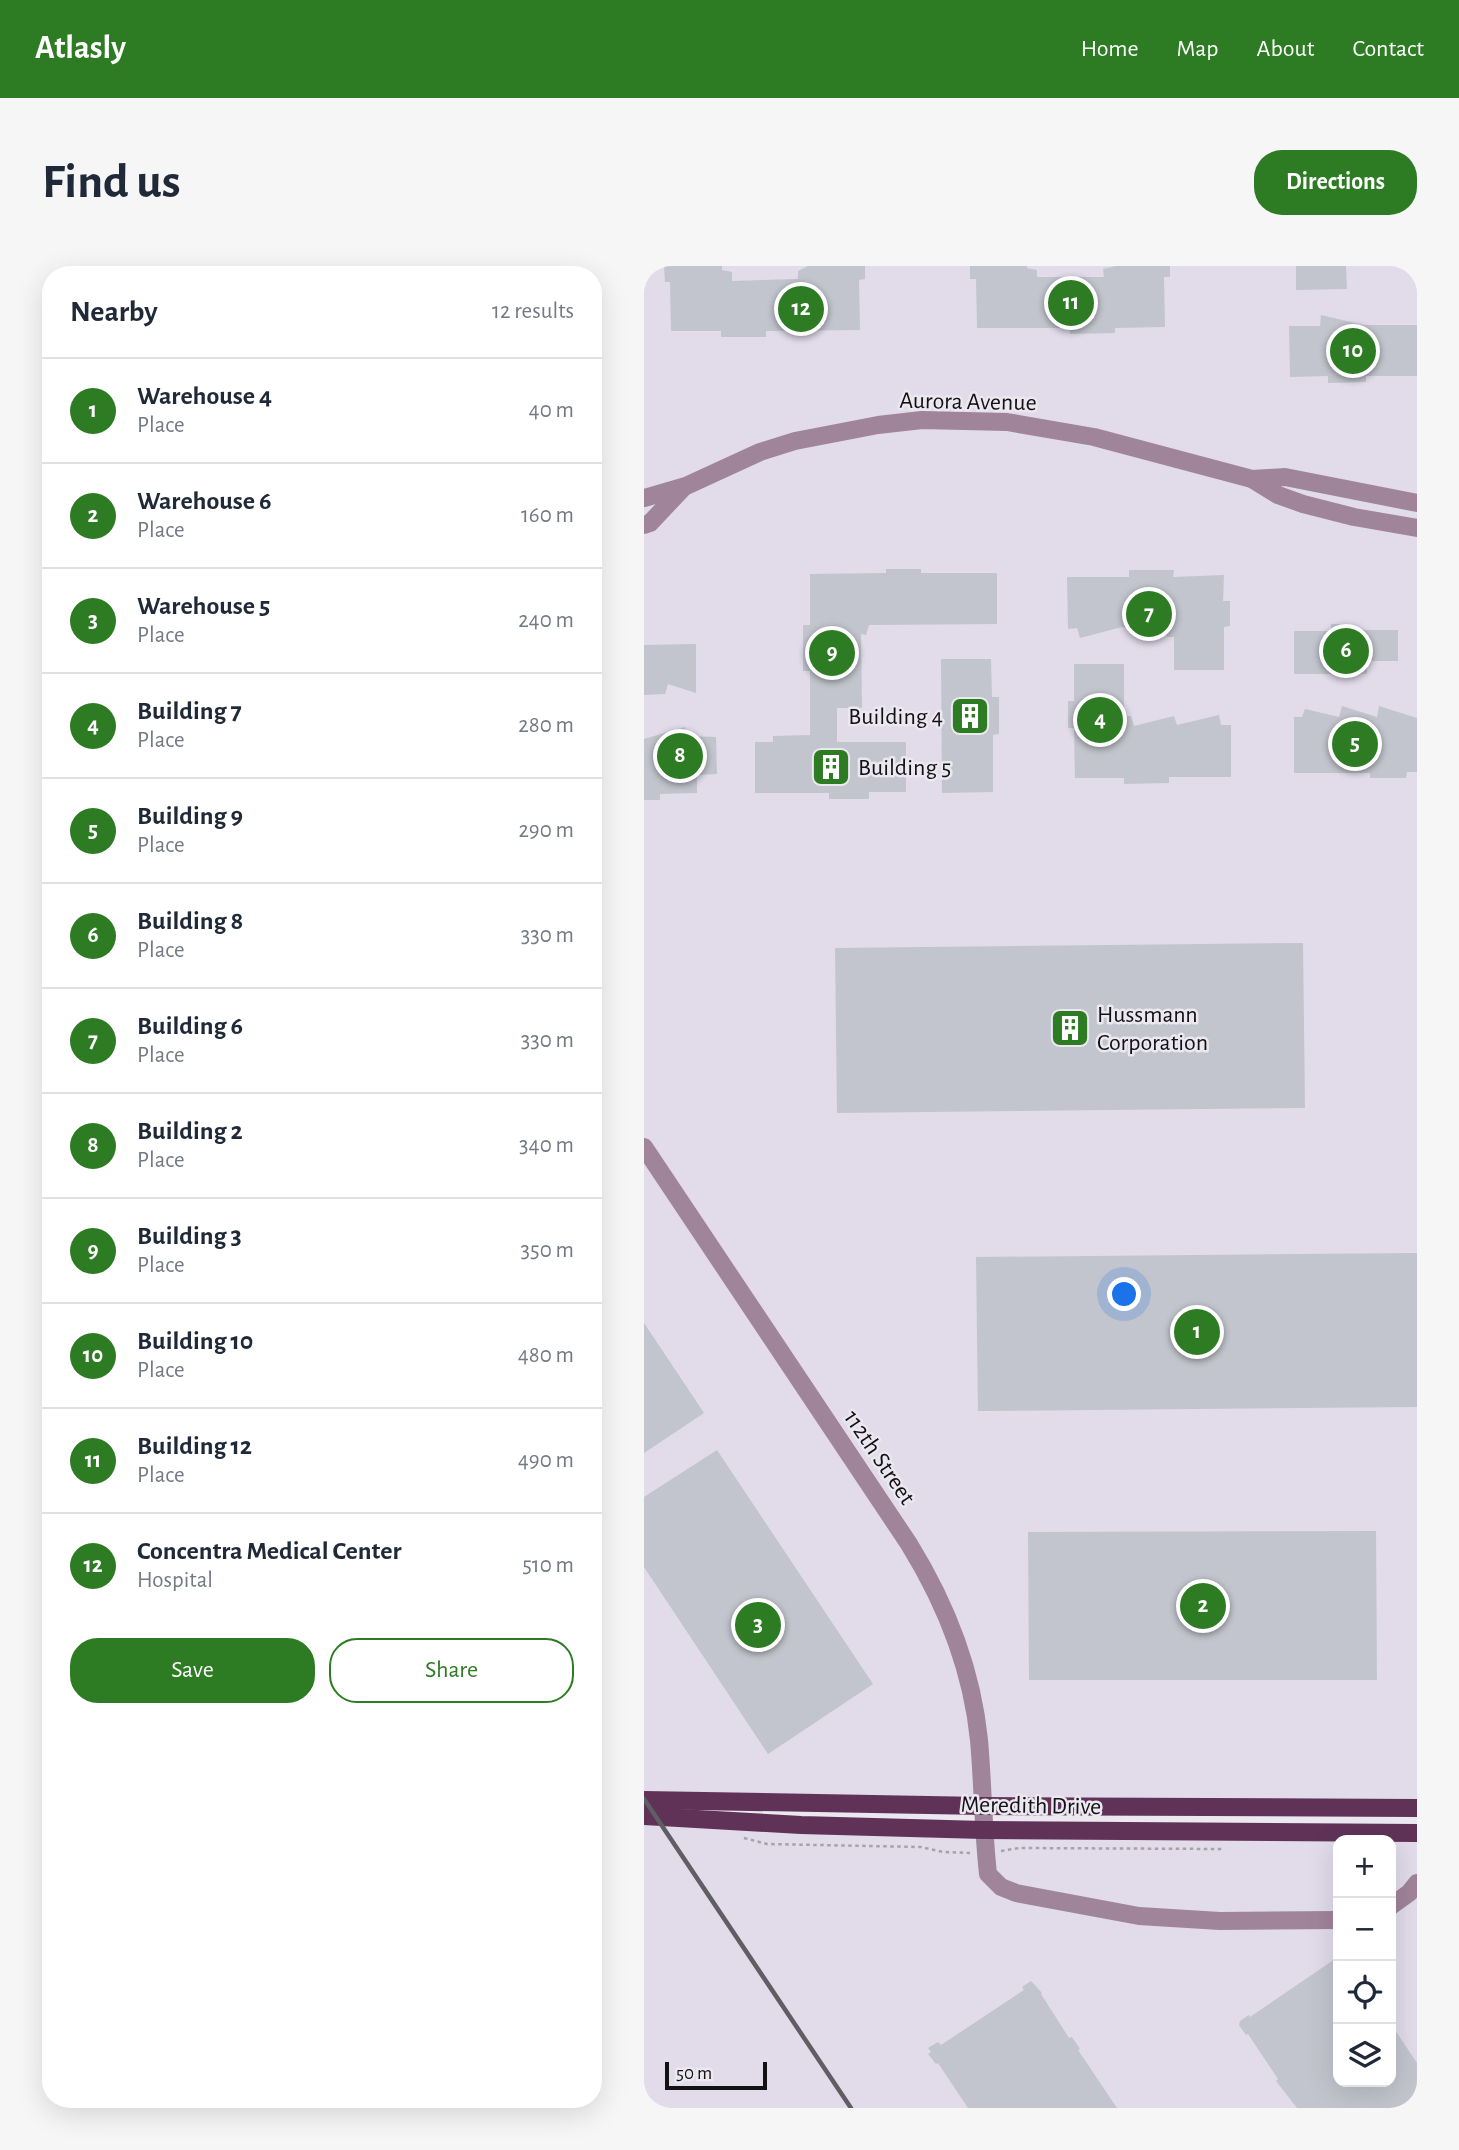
<!DOCTYPE html>
<meta charset="utf-8">
<style>
body{margin:0;font-family:"Alegreya Sans",sans-serif;background:#f6f6f7;color:#1f2937}
.controls{position:absolute;right:21px;bottom:21px;display:grid;overflow:hidden;border-radius:14px;box-shadow:0 7px 28px #0002}
.controls button{width:63px;height:63px;display:grid;place-items:center;padding:0;border:0;border-bottom:2px solid #e0e1e3;background:#fff;color:#1f2937;font:35px sans-serif}
.scale{position:absolute;left:21px;bottom:18px;width:102px;box-sizing:border-box;padding-left:7px;border:4px solid #121114;border-top:0;font-size:19px;line-height:24px;white-space:nowrap;color:#121114;-webkit-text-stroke:5px #ebe8f0;paint-order:stroke}
.you{position:absolute;left:481px;top:1029px;width:24px;height:24px;margin:-18px;border:5px solid #fff;border-radius:50%;background:#1a73e8;box-shadow:0 0 0 10px #1a73e833}
.badge{display:grid;place-items:center;width:46px;height:46px;border-radius:50%;background:#2d7b23;color:#fff;font-size:23px;font-weight:700}
.pin{position:absolute;translate:-50% -50%;border:4px solid #fff;box-shadow:0 2px 7px #0006}
.list{margin:0;padding:0;list-style:none}
h2{display:flex;justify-content:space-between;align-items:center;height:91px;margin:0;padding:0 28px;font-size:30px}
h2 small{font-size:23px;font-weight:400;color:#747a83}
.list li{display:grid;grid-template-columns:46px 1fr auto;gap:21px;align-items:center;box-sizing:border-box;height:105px;padding:0 28px;border-top:2px solid #e0e1e3}
.list b{display:block;font-size:26px;white-space:nowrap}
.list p{margin:0;font-size:23px;white-space:nowrap;color:#747a83}
.list em{font-size:23px;font-style:normal;color:#747a83}
.actions{display:flex;gap:14px;padding:21px 28px}
.actions a{flex:1;padding:16px 0;border:2px solid #2d7b23;border-radius:28px;text-align:center;font-size:24px;color:#2d7b23}
.actions .main{background:#2d7b23;color:#fff}
.icon{flex:none;width:38px;height:38px;fill:none;stroke:currentColor;stroke-width:2;stroke-linecap:round;stroke-linejoin:round}
.map{position:relative;flex:none;width:773px;height:1842px;overflow:hidden;border-radius:28px}
header{display:flex;align-items:center;gap:42px;box-sizing:border-box;height:98px;padding:0 35px;background:#2d7b23;color:#fff}
header strong{font-size:33px}
nav{display:flex;gap:38px;margin-inline-start:auto;font-size:24px}
.intro{display:flex;align-items:center;justify-content:space-between;box-sizing:border-box;height:168px;padding:0 42px}
h1{margin:0;font-size:49px}
.button{padding:18px 32px;border-radius:28px;background:#2d7b23;color:#fff;font-size:24px;font-weight:700}
main{display:flex;gap:42px;padding:0 42px}
aside{flex:1;background:#fff;border-radius:28px;box-shadow:0 7px 28px #0002}
.map>svg:first-child{display:block}
.built{fill:#e1dbea;fill-rule:evenodd}
.building{fill:#c2c5cd}
.lines{fill:none;stroke-linecap:round;stroke-linejoin:round}
.path{stroke:#a5a3a9;stroke-width:2.5;stroke-dasharray:3.5 3.5;stroke-linecap:butt}
.minor{stroke:#a0849a;stroke-width:18}
.major{stroke:#603258;stroke-width:18}
.rail{stroke:#5f5e62;stroke-width:4.5}
.labels{text-anchor:middle;stroke-width:5;stroke-linejoin:round;paint-order:stroke}
.street-label{font-size:24px;fill:#121114;stroke:#ebe8f0}
.poi-label{font-size:24px;fill:#121114;stroke:#ebe8f0;text-anchor:start}
</style>
<header>
<strong>Atlasly</strong>
<nav><a>Home</a><a>Map</a><a>About</a><a>Contact</a></nav>
</header>
<div class="intro"><h1>Find us</h1><a class="button">Directions</a></div>
<main>
<aside>
<h2>Nearby<small>12 results</small></h2>
<ul class="list">
<li><span class="badge">1</span><div><b>Warehouse 4</b><p>Place</p></div><em>40 m</em></li>
<li><span class="badge">2</span><div><b>Warehouse 6</b><p>Place</p></div><em>160 m</em></li>
<li><span class="badge">3</span><div><b>Warehouse 5</b><p>Place</p></div><em>240 m</em></li>
<li><span class="badge">4</span><div><b>Building 7</b><p>Place</p></div><em>280 m</em></li>
<li><span class="badge">5</span><div><b>Building 9</b><p>Place</p></div><em>290 m</em></li>
<li><span class="badge">6</span><div><b>Building 8</b><p>Place</p></div><em>330 m</em></li>
<li><span class="badge">7</span><div><b>Building 6</b><p>Place</p></div><em>330 m</em></li>
<li><span class="badge">8</span><div><b>Building 2</b><p>Place</p></div><em>340 m</em></li>
<li><span class="badge">9</span><div><b>Building 3</b><p>Place</p></div><em>350 m</em></li>
<li><span class="badge">10</span><div><b>Building 10</b><p>Place</p></div><em>480 m</em></li>
<li><span class="badge">11</span><div><b>Building 12</b><p>Place</p></div><em>490 m</em></li>
<li><span class="badge">12</span><div><b>Concentra Medical Center</b><p>Hospital</p></div><em>510 m</em></li>
</ul>
<div class="actions"><a class="main">Save</a><a>Share</a></div>
</aside>
<div class="map">
<svg width="773" height="1842" viewBox="0 0 773 1842">
<rect width="100%" height="100%" fill="#ebe8f0"/>
<!-- built -->
<g class="built">
<path d="M 0,0 L 773,0 L 773,1542 L 0,1534 Z"/>
<path d="M 0,1550 L 773,1567 L 773,1842 L 0,1842 ZM 694,1574 L 747,1574 L 747,1816 L 694,1816 Z"/>
</g>
<!-- building -->
<g class="building">
<path d="M 20,0 L 78,0 L 78,4 L 88,6 L 88,15 L 154,13 L 154,5 L 164,0 L 221,0 L 221,13 L 215,14 L 216,64 L 122,65 L 122,71 L 77,71 L 77,65 L 27,65 L 26,16 L 21,16 Z"/>
<path d="M 326,0 L 383,0 L 383,2 L 393,4 L 393,11 L 460,11 L 459,3 L 472,0 L 526,0 L 526,11 L 520,11 L 521,61 L 471,62 L 471,67 L 426,68 L 426,62 L 333,62 L 332,13 L 326,13 Z"/>
<path d="M 652,0 L 702,0 L 703,23 L 652,24 Z"/>
<path d="M 677,49 L 720,59 L 773,59 L 773,110 L 722,110 L 722,116 L 684,117 L 684,110 L 646,111 L 645,60 L 676,60 Z"/>
<path d="M 242,303 L 277,303 L 277,307 L 353,307 L 353,358 L 225,359 L 222,369 L 217,368 L 218,442 L 193,442 L 193,476 L 262,476 L 262,526 L 225,526 L 225,533 L 185,533 L 185,527 L 111,527 L 111,476 L 129,476 L 129,470 L 166,469 L 166,405 L 159,405 L 159,359 L 166,359 L 166,308 L 242,307 Z"/>
<path d="M 485,304 L 530,304 L 529,311 L 580,309 L 579,335 L 586,335 L 586,360 L 580,361 L 580,404 L 530,404 L 530,371 L 523,371 L 521,361 L 478,361 L 436,372 L 433,362 L 424,363 L 423,311 L 485,311 Z"/>
<path d="M 687,358 L 706,358 L 706,364 L 754,364 L 754,395 L 723,395 L 723,408 L 650,408 L 650,365 L 687,365 Z"/>
<path d="M 52,378 L 52,427 L 24,418 L 21,428 L 0,429 L 0,379 Z"/>
<path d="M 297,393 L 347,393 L 348,431 L 355,431 L 355,468 L 349,469 L 349,526 L 298,527 Z"/>
<path d="M 430,398 L 480,398 L 480,450 L 487,450 L 490,460 L 530,450 L 533,459 L 575,449 L 577,459 L 587,459 L 587,511 L 525,511 L 525,517 L 480,518 L 480,512 L 431,512 L 430,462 L 424,462 L 424,435 L 430,435 Z"/>
<path d="M 698,440 L 733,451 L 735,440 L 773,452 L 773,506 L 763,506 L 762,512 L 726,512 L 726,507 L 650,507 L 650,451 L 658,451 L 661,443 L 695,451 Z"/>
<path d="M 41,461 L 43,470 L 72,471 L 73,508 L 53,509 L 53,527 L 16,528 L 16,534 L 0,534 L 0,473 Z"/>
<path d="M 659,677 L 661,842 L 193,847 L 191,682 Z"/>
<path d="M 773,987 L 773,1141 L 334,1145 L 332,991 Z"/>
<path d="M 0,1057 L 60,1147 L 0,1187 Z"/>
<path d="M 73,1184 L 229,1418 L 124,1488 L 0,1301 L 0,1231 Z"/>
<path d="M 732,1265 L 733,1414 L 385,1414 L 384,1266 Z"/>
<path d="M 694,1691 L 694,1816 L 747,1816 L 747,1758 L 773,1797 L 773,1842 L 653,1842 L 632,1815 L 634,1813 L 604,1768 L 602,1769 L 595,1759 L 596,1755 L 605,1749 L 606,1751 Z"/>
<path d="M 387,1715 L 398,1727 L 397,1728 L 425,1772 L 428,1771 L 436,1783 L 434,1784 L 473,1842 L 324,1842 L 294,1797 L 292,1798 L 284,1788 L 287,1786 L 284,1782 L 294,1776 L 297,1779 L 380,1724 L 378,1721 Z"/>
</g>
<g class="lines">
<!-- path -->
<g class="path">
<path d="M 100,1572 L 123,1578 L 277,1581 L 299,1586 L 326,1587"/>
<path d="M 357,1585 L 375,1582 L 578,1583"/>
</g>
<!-- minor -->
<g class="minor">
<path d="M 608,213 L 641,211 L 773,237"/>
<path d="M 0,232 L 42,220 L 116,186 L 151,175 L 234,159 L 278,154 L 363,156 L 450,171 L 608,213 L 634,229 L 659,238 L 710,251 L 773,262"/>
<path d="M 0,259 L 6,257 L 40,221"/>
<path d="M 0,881 L 265,1278 C 302,1338 328,1404 335,1474 C 339,1519 339,1563 344,1608 L 357,1621 L 372,1627 L 495,1650 L 576,1655 L 694,1654"/>
<path d="M 747,1640 L 765,1627 L 773,1617"/>
</g>
<!-- major -->
<g class="major">
<path d="M 0,1534 L 339,1540 L 773,1542"/>
<path d="M 0,1550 L 157,1559 L 339,1564 L 773,1567"/>
</g>
<!-- rail -->
<path class="rail" d="M 0,1533 L 207,1842"/>
</g>
<!-- icons -->
<defs>
<g id="building-square" transform="scale(2.0125)"><rect x="-9" y="-9" width="18" height="18" rx="4" fill="#2d7b23" stroke="#ebe8f0"/><path d="M-4-6H4V6H1V3H-1V6H-4ZM-2.5-4.3h1.7v1.8h-1.7ZM.8-4.3h1.7v1.8H.8ZM-2.5-1h1.7V.8h-1.7ZM.8-1h1.7V.8H.8Z" fill="#fff"/></g>
</defs>
<g fill-rule="evenodd">
<use href="#building-square" x="326" y="450"/>
<use href="#building-square" x="187" y="501"/>
<use href="#building-square" x="426" y="762"/>
</g>
<g class="labels">
<!-- street labels -->
<g class="street-label">
<text transform="translate(324 135) rotate(1)" y="8">Aurora Avenue</text>
<text transform="translate(236 1191) rotate(56)" y="8">112th Street</text>
<text transform="translate(387 1539) rotate(1)" y="8">Meredith Drive</text>
</g>
<!-- poi labels -->
<g class="poi-label">
<text x="299" y="458" text-anchor="end">Building 4</text>
<text x="214" y="509">Building 5</text>
<text x="453" y="756">Hussmann<tspan x="453" dy="28">Corporation</tspan></text>
</g>
</g>
</svg>
<div class="controls">
<button>+</button>
<button>−</button>
<button><svg class="icon" aria-label="locate" viewBox="0 0 24 24"><circle cx="12" cy="12" r="6"/><path d="M12 2v4M12 18v4M2 12h4M18 12h4"/></svg></button>
<button><svg class="icon" aria-label="layers" viewBox="0 0 24 24"><path d="M12 4l9 5-9 5-9-5zM3 14l9 5 9-5"/></svg></button>
</div>
<div class="scale">50 m</div>
<div class="you"></div>
<div class="pin badge" style="left:553px;top:1066px">1</div>
<div class="pin badge" style="left:559px;top:1340px">2</div>
<div class="pin badge" style="left:114px;top:1359px">3</div>
<div class="pin badge" style="left:456px;top:454px">4</div>
<div class="pin badge" style="left:711px;top:478px">5</div>
<div class="pin badge" style="left:702px;top:385px">6</div>
<div class="pin badge" style="left:505px;top:348px">7</div>
<div class="pin badge" style="left:36px;top:490px">8</div>
<div class="pin badge" style="left:188px;top:387px">9</div>
<div class="pin badge" style="left:709px;top:85px">10</div>
<div class="pin badge" style="left:427px;top:37px">11</div>
<div class="pin badge" style="left:157px;top:43px">12</div>
</div>
</main>
